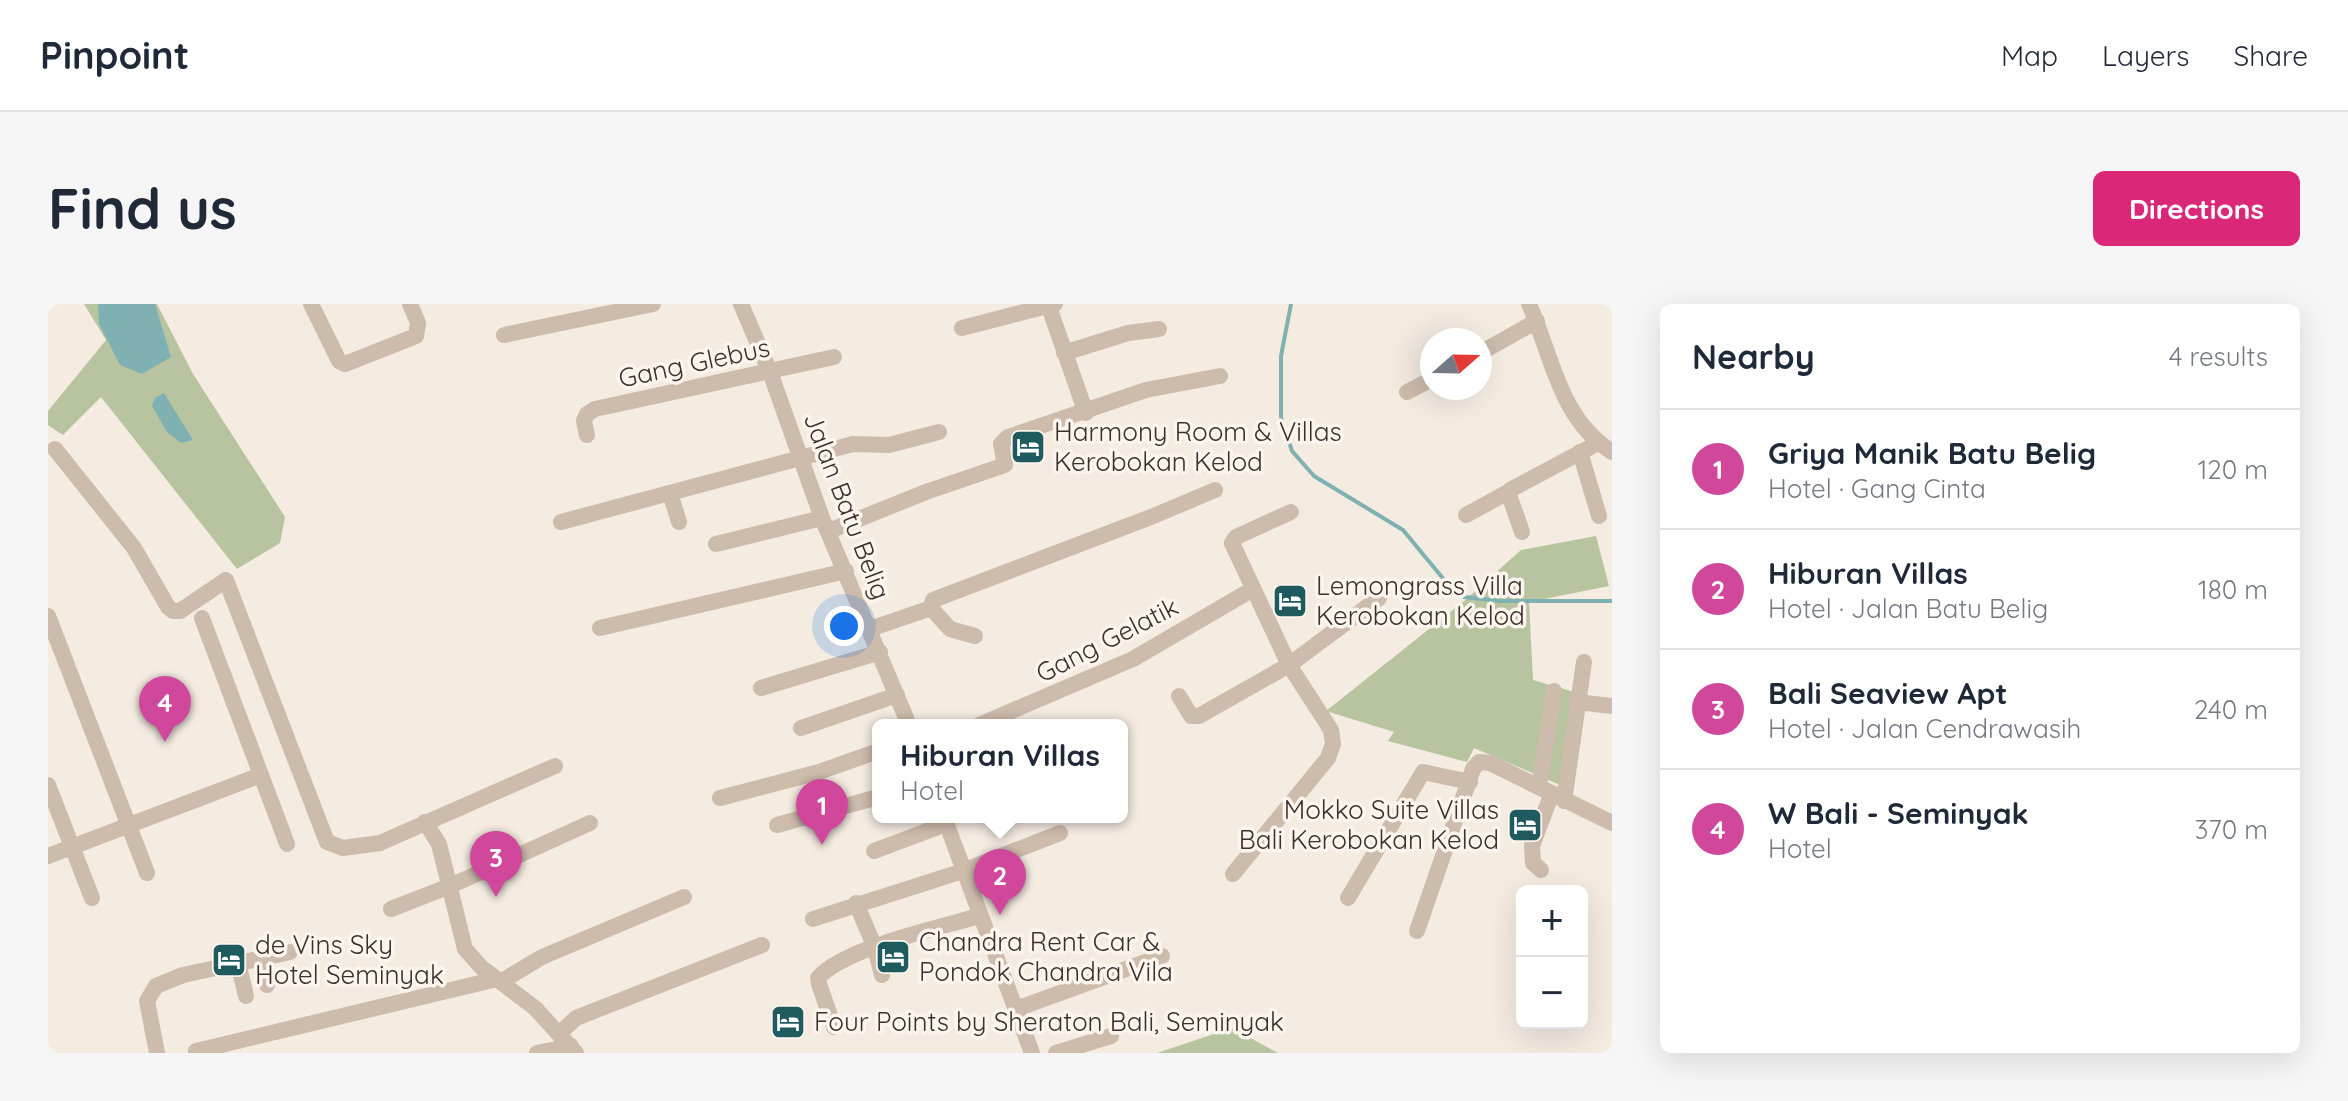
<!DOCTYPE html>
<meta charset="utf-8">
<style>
body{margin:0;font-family:Quicksand,sans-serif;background:#f6f6f7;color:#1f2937}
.controls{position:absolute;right:24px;bottom:24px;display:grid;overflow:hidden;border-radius:12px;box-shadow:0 8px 32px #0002}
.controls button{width:72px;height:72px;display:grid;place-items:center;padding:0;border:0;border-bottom:2px solid #e0e1e3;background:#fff;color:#1f2937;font:40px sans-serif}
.compass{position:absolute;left:1372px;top:24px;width:72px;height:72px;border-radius:50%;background:#fff;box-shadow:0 8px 32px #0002;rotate:70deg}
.you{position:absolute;left:796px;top:322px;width:28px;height:28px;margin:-20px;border:6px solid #fff;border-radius:50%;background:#1a73e8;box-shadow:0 0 0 12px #1a73e833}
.badge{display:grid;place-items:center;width:52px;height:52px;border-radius:50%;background:#db2777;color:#fff;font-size:26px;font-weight:700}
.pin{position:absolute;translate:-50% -66px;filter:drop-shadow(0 2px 4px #0008)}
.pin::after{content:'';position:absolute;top:42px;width:28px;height:24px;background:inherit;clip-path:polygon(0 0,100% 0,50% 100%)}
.popup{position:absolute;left:824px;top:415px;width:256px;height:104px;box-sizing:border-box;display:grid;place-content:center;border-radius:12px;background:#fff;filter:drop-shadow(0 2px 6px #0005);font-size:26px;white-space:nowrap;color:#747a83}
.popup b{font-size:30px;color:#1f2937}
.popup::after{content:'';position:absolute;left:50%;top:100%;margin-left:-16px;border:16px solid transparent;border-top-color:#fff}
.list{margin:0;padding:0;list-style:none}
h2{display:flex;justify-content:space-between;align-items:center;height:104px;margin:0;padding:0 32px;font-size:34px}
h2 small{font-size:26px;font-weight:400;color:#747a83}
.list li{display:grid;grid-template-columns:52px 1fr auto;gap:24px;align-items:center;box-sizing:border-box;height:120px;padding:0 32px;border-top:2px solid #e0e1e3}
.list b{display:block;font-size:30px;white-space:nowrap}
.list p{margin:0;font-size:26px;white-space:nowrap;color:#747a83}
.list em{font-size:26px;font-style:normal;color:#747a83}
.map{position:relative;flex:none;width:1564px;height:749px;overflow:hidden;border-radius:12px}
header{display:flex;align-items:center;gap:48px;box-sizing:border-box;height:112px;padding:0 40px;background:#fff;border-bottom:2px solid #e0e1e3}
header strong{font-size:38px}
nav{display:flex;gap:44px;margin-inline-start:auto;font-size:28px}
.intro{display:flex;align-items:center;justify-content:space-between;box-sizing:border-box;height:192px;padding:0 48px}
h1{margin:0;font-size:56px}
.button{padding:20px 36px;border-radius:12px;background:#db2777;color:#fff;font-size:28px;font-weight:700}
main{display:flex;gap:48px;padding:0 48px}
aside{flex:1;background:#fff;border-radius:12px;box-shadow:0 8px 32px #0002}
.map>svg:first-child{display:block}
.green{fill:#b8c4a0}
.water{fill:#7fb0b2}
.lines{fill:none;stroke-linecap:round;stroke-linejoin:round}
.stream{stroke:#7fb0b2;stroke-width:4}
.minor{stroke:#cdbbac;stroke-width:16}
.labels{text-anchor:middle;stroke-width:7;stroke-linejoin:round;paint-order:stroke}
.street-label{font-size:26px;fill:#3b302b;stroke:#fbf5ee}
.poi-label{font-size:26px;fill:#3b302b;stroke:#fbf5ee;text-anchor:start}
</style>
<header>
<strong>Pinpoint</strong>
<nav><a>Map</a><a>Layers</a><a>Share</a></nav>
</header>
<div class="intro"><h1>Find us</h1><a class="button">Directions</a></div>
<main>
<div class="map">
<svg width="1564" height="749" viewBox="0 0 1564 749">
<rect width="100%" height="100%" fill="#f4ebe1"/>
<!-- green -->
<g class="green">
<path d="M 36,0 L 109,0 L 145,70 L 237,213 L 232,239 L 189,265 L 53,93 L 15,131 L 0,121 L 0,107 L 58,36 Z"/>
<path d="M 1548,232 L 1561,282 L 1481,298 L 1485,376 L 1526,388 L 1517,483 L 1426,444 L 1419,458 L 1340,437 L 1346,428 L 1278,407 L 1415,298 L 1473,246 Z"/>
<path d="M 1184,724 L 1230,749 L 1109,749 Z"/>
</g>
<!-- water -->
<g class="water">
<path d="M 50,0 L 107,0 L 123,53 L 94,70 L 72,61 L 51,20 Z"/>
<path d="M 116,89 L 145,136 L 133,139 L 119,128 L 104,102 L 107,94 Z"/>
</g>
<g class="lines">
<!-- stream -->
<path class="stream" d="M 1243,0 L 1233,52 L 1233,113 L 1244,147 L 1266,172 L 1355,226 L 1398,278 L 1416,293 L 1453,297 L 1564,297"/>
<!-- minor -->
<g class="minor">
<path d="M 263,0 L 291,57 L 297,60 L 368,32 L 370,19 L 362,0"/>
<path d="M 693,0 L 722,68 L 774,214 L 861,421"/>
<path d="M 1000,0 L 1038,109"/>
<path d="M 1481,0 C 1505,54 1511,114 1564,148"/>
<path d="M 914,24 L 1007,0"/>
<path d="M 456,31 L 605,0"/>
<path d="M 1016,49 L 1080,29 L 1111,25"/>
<path d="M 1432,49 L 1489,17"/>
<path d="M 1359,88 L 1384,75"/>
<path d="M 539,131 L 536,117 L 539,110 L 547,105 L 786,53"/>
<path d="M 7,145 L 86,244 L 120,303 L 125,307 L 132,307 L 178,276 L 279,538 L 295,544 L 332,539 L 507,462"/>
<path d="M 1532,148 L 1551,212"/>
<path d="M 622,189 L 631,218"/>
<path d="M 1418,211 L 1462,187"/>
<path d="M 513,218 L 805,140 L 841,141 L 891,128"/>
<path d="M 781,227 L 878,188 L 957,161 L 953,140 L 960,133 L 1098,86 L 1172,72"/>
<path d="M 1474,228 L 1461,191 L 1462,186 L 1550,139"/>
<path d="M 668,240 L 774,214"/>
<path d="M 883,304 L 902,325 L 927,332"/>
<path d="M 0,312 L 99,569"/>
<path d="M 154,314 L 239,540"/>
<path d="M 552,324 L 798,267"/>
<path d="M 822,325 L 883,304 L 885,296 L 1103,213 L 1167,186"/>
<path d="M 713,384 L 832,348"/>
<path d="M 1131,392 L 1143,412 L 1151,412 L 1241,361 L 1331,294"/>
<path d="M 1529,398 L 1564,402"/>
<path d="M 931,421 L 1085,355 L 1205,285"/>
<path d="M 753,424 L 849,391"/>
<path d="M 0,481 L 44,594"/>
<path d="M 1491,483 L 1506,387"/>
<path d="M 672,494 L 771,468 L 830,447"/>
<path d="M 1516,497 L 1536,358"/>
<path d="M 896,513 L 984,749"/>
<path d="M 377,518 L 391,540 L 417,645 L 433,663 L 487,704 L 528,749"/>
<path d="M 729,521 L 830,493"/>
<path d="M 826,547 L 898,520"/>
<path d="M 0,552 L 213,471"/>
<path d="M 1493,566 L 1485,559 L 1484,542 L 1504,489"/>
<path d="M 1185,570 L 1280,454 L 1285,440 L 1283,426 L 1241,361 L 1184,239 L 1188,233 L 1243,208"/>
<path d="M 1300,594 L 1375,468 L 1422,478"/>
<path d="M 808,599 L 827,644 L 834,671"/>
<path d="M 343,605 L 402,582 L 542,519"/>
<path d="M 765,615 L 915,567 L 1012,529"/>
<path d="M 1369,627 L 1425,465 L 1431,458 L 1442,459 L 1564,519"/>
<path d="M 213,654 L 219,681"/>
<path d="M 190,659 L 198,692"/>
<path d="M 454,677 L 494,653 L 636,593"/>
<path d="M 968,705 L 1114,652"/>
<path d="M 786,723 L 771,680 L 770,674 C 796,644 891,624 931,612"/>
<path d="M 512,729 L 528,714 L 714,641"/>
<path d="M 148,747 L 449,675"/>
<path d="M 109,749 L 99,697 L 108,682 L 135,671 L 242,648"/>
<path d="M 489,749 L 523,742"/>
<path d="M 1008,749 L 1063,732"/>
</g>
</g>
<!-- icons -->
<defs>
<g id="hotel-square" transform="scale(1.8)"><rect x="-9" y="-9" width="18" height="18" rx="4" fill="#1f5a5e" stroke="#fbf5ee"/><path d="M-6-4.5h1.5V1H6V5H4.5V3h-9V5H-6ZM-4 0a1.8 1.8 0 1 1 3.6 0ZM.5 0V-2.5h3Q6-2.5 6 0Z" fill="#fff"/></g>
</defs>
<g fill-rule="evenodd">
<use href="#hotel-square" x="980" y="143"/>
<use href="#hotel-square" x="1242" y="297"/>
<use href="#hotel-square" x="1477" y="521"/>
<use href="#hotel-square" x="845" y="653"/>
<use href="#hotel-square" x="181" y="656"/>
<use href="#hotel-square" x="740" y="718"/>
</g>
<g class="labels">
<!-- street labels -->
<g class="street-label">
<text transform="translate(646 59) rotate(-12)" y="9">Gang Glebus</text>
<text transform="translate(799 202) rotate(69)" y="9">Jalan Batu Belig</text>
<text transform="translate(1059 336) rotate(-27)" y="9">Gang Gelatik</text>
</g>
<!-- poi labels -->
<g class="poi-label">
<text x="1006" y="137">Harmony Room &amp; Villas<tspan x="1006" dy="30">Kerobokan Kelod</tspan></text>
<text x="1268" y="291">Lemongrass Villa<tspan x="1268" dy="30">Kerobokan Kelod</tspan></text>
<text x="1451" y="515" text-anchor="end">Mokko Suite Villas<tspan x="1451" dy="30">Bali Kerobokan Kelod</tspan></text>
<text x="871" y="647">Chandra Rent Car &amp;<tspan x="871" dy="30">Pondok Chandra Vila</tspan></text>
<text x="207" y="650">de Vins Sky<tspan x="207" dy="30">Hotel Seminyak</tspan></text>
<text x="766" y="727">Four Points by Sheraton Bali, Seminyak</text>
</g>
</g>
</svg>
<div class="controls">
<button>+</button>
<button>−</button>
</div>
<svg class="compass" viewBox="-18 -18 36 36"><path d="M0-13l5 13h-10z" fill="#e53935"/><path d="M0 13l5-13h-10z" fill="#747a83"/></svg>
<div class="you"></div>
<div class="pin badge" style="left:774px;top:541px;background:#d1479c">1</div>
<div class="pin badge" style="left:952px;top:611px;background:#d1479c">2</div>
<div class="popup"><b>Hiburan Villas</b>Hotel</div>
<div class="pin badge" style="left:448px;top:593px;background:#d1479c">3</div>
<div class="pin badge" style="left:117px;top:438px;background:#d1479c">4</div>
</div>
<aside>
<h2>Nearby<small>4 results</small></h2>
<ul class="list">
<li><span class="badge" style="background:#d1479c">1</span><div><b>Griya Manik Batu Belig</b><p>Hotel · Gang Cinta</p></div><em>120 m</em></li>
<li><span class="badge" style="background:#d1479c">2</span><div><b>Hiburan Villas</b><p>Hotel · Jalan Batu Belig</p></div><em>180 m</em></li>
<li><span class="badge" style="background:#d1479c">3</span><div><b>Bali Seaview Apt</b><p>Hotel · Jalan Cendrawasih</p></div><em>240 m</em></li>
<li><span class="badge" style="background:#d1479c">4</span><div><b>W Bali - Seminyak</b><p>Hotel</p></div><em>370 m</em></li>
</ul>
</aside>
</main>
